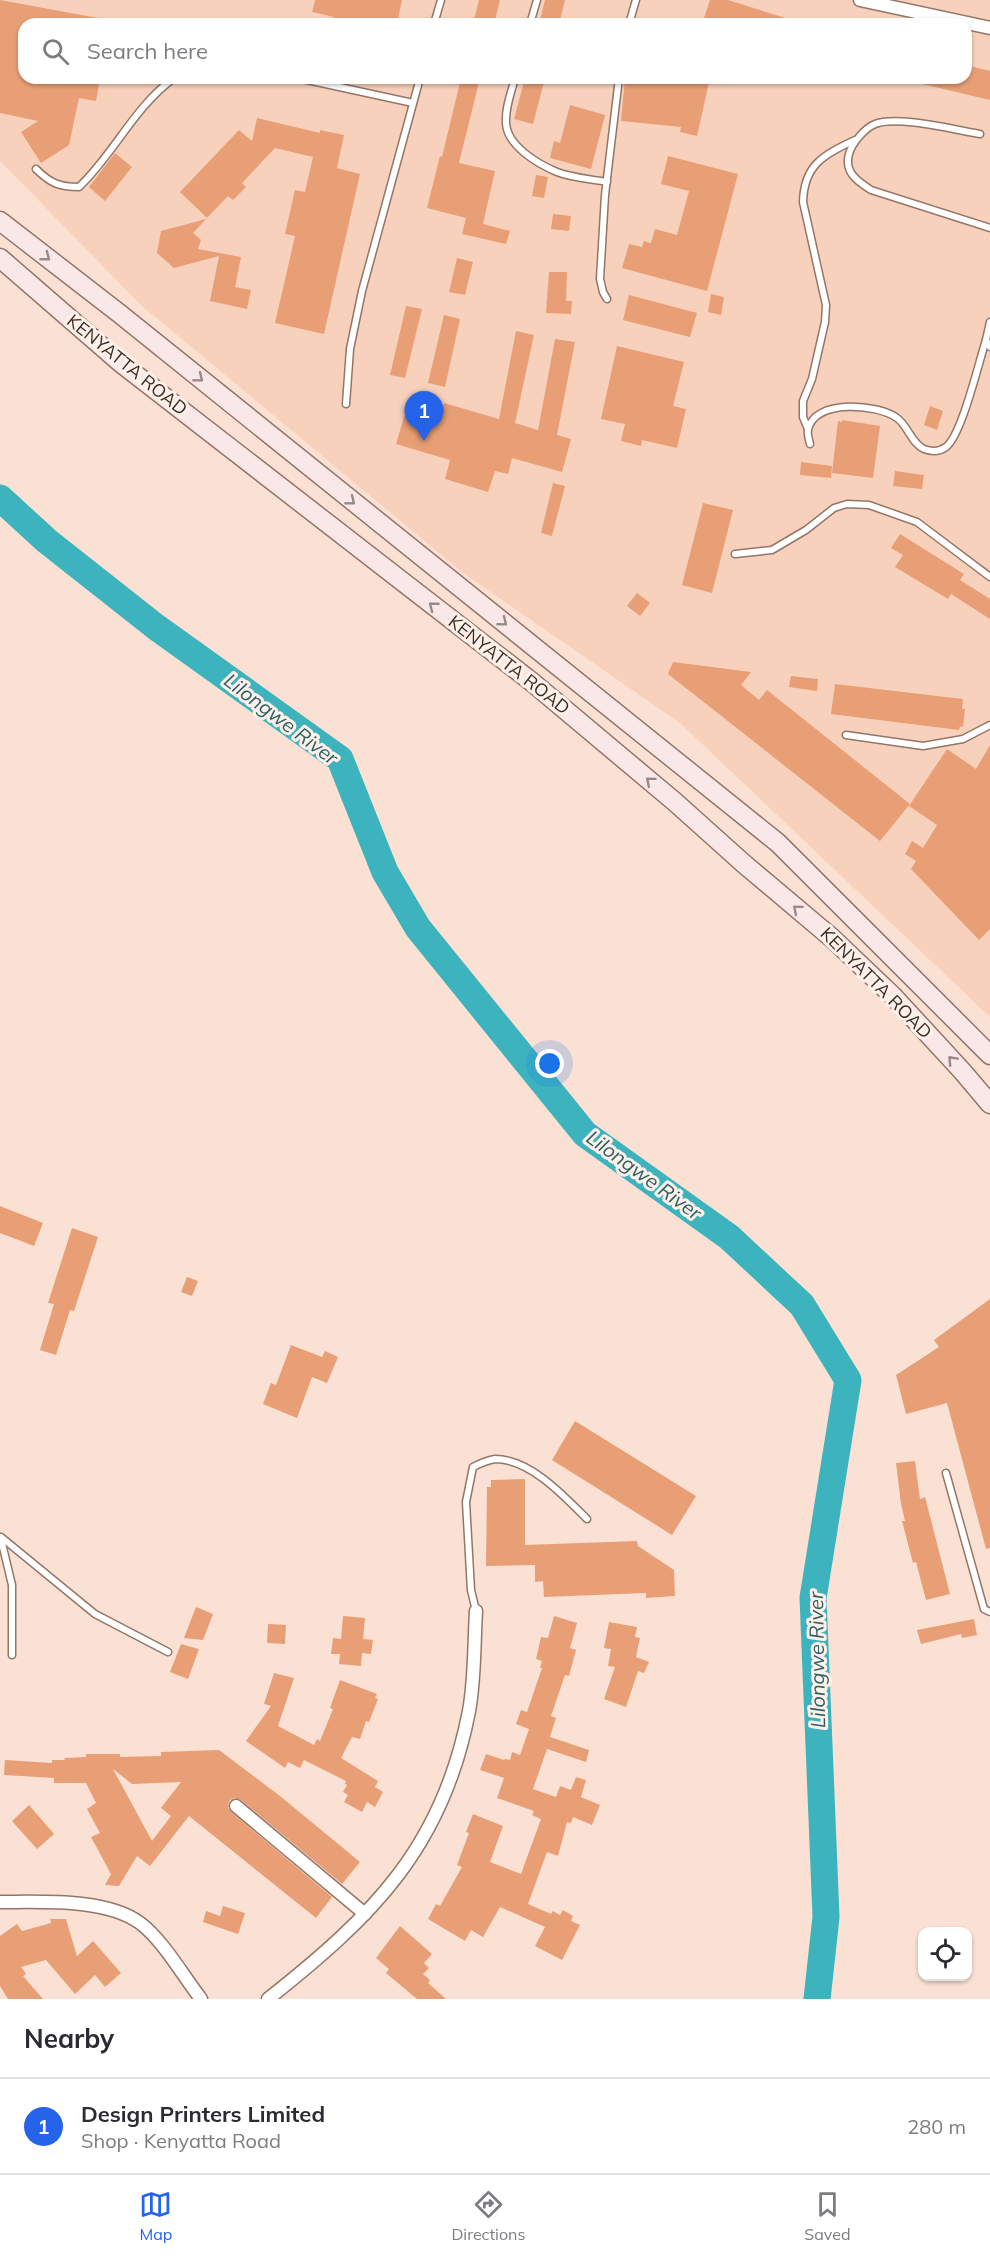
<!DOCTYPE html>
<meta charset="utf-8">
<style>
body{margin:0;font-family:Mulish,sans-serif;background:#f7f7f7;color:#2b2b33}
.controls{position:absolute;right:18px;bottom:18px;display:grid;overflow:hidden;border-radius:12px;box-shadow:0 2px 4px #0004}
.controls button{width:54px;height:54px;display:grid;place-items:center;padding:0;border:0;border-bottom:2px solid #e1e1e2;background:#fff;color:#2b2b33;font:30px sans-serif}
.you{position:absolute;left:550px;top:1064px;width:21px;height:21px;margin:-15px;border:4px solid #fff;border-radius:50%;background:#1a73e8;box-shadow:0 0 0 9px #1a73e833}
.badge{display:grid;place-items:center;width:39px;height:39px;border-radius:50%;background:#2563eb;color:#fff;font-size:20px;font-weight:700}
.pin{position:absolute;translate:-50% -50px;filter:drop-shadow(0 2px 3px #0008)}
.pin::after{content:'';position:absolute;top:32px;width:21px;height:18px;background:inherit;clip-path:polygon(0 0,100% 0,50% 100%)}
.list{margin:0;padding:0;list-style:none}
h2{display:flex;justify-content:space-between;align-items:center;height:78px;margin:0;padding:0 24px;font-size:26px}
h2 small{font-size:20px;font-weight:400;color:#7c7c81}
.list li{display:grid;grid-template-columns:39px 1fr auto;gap:18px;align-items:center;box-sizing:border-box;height:96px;padding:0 24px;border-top:2px solid #e1e1e2}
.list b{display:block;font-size:22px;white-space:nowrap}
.list p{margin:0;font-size:20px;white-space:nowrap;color:#7c7c81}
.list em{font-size:20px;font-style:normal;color:#7c7c81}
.icon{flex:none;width:33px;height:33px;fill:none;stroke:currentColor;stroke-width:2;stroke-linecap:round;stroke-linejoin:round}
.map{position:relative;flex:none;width:990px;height:1999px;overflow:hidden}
.search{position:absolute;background:#fff;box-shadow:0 2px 4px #0004;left:18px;right:18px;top:18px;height:66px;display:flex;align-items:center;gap:15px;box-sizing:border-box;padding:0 21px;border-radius:18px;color:#7c7c81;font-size:22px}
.sheet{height:174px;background:#fff}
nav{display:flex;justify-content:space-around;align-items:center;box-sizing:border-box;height:84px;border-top:2px solid #e1e1e2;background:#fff;font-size:16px;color:#7c7c81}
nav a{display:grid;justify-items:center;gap:3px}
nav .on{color:#2563eb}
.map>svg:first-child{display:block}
.built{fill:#f8d1bc;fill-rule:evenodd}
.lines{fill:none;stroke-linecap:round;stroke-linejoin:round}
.river{stroke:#3db3be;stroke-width:27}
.building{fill:#e89f76;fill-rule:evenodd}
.service-casing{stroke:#937667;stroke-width:9}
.minor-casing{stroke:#937667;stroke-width:15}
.secondary-casing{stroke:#937667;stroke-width:21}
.service{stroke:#fff;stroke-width:6}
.minor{stroke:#fff;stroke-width:12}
.secondary{stroke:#fae8e8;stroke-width:18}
.oneway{stroke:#988a86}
.labels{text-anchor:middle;stroke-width:6;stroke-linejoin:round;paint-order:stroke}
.street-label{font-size:18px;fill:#372b24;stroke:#fef1ea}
.water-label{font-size:20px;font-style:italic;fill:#2e5f63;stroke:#fef1ea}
</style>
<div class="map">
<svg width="990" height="1999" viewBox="0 0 990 1999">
<rect width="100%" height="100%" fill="#fbe1d3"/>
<!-- built -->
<path class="built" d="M 0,0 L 990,0 L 990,1017 L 680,723 L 463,573 L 142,306 L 0,161 ZM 24,24 L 966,24 L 966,78 L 24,78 Z"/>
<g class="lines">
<!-- river -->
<path class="river" d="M 0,498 L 47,541 L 156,627 L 340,759 L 385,872 L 418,928 L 585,1134 L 729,1237 L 802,1305 L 848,1380 L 813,1598 L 826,1917 L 817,1999"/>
</g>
<!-- building -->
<g class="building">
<path d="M 0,0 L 98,18 L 97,24 L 24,24 L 24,78 L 100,78 L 96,101 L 79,98 L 69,145 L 41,163 L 21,132 L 38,121 L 0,113 Z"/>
<path d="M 315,0 L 402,0 L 397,24 L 332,24 L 334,17 L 312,12 Z"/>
<path d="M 479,0 L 500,0 L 494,24 L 473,24 Z"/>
<path d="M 545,0 L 565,0 L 559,24 L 539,24 Z"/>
<path d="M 710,0 L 728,0 L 795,21 L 795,24 L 702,24 Z"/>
<path d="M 966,65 L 990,71 L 990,100 L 918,83 L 918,78 L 966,78 Z"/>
<path d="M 461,78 L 480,78 L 459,163 L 495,171 L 483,224 L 510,231 L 506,244 L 462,234 L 466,218 L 427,208 L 440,156 L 442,157 Z"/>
<path d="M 525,78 L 545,78 L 533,124 L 514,119 Z"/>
<path d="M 625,78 L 667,78 L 692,83 L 693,78 L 710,78 L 697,136 L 680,132 L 681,127 L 621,121 Z"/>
<path d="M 570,105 L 605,115 L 591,169 L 550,158 L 554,141 L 560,143 Z"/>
<path d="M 257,118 L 320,133 L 320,130 L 344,135 L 337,168 L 360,174 L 324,334 L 275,323 L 295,236 L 285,234 L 295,190 L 305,192 L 313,157 L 275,148 L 242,183 L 246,187 L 233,200 L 228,196 L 207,218 L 180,192 L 239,130 L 252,141 Z"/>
<path d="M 115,153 L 132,167 L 105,201 L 89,187 Z"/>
<path d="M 668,156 L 738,174 L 707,291 L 622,268 L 629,244 L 642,247 L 644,241 L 651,243 L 655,229 L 677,235 L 689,191 L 661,184 Z"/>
<path d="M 536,175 L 548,177 L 544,198 L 532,196 Z"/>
<path d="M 553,214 L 571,216 L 569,231 L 551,229 Z"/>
<path d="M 206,219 L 193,233 L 201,240 L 198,249 L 241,257 L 235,287 L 251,290 L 247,309 L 210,301 L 219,256 L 174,268 L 157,253 L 161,231 Z"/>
<path d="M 457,258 L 473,262 L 465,295 L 449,292 Z"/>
<path d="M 549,272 L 567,272 L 566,301 L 572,301 L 571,314 L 546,313 Z"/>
<path d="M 711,294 L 724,297 L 721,315 L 708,312 Z"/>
<path d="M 629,295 L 697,313 L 690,337 L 623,320 Z"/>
<path d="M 406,306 L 422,309 L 405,378 L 390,375 Z"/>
<path d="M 444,315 L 460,319 L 445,387 L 428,383 Z"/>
<path d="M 516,331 L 534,335 L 515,423 L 538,430 L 555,339 L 575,342 L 557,435 L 571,439 L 562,472 L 512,458 L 508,474 L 495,471 L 488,492 L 445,479 L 450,460 L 396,444 L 406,410 L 440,420 L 444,403 L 499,419 Z"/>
<path d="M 617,346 L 684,362 L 673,406 L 686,409 L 677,448 L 642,440 L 641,446 L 621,441 L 625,424 L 601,419 Z"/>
<path d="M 930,406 L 943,411 L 937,430 L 924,425 Z"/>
<path d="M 842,420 L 880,426 L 873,478 L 832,473 L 838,421 L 842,422 Z"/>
<path d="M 801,462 L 832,466 L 831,478 L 800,475 Z"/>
<path d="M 895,471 L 924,475 L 922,489 L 893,486 Z"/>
<path d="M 553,483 L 565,486 L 552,536 L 541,533 Z"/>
<path d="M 703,503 L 733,510 L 712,593 L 682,585 Z"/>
<path d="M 900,534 L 964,574 L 960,580 L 990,599 L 990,619 L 951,594 L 948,599 L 895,567 L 903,555 L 891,548 Z"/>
<path d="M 637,593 L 650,603 L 640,616 L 627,606 Z"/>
<path d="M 673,662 L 751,672 L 741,685 L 759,700 L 767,690 L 910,804 L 880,841 L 668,674 Z"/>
<path d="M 791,676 L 818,679 L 817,691 L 789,687 Z"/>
<path d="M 835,684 L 963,699 L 962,709 L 965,709 L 963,727 L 960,726 L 959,730 L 831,714 Z"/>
<path d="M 990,745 L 990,929 L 979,940 L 911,869 L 916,861 L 905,854 L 912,841 L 923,848 L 937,825 L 909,806 L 947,749 L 976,769 Z"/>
<path d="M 0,1206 L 43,1223 L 34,1246 L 0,1233 Z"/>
<path d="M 72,1228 L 98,1237 L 74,1311 L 70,1310 L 56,1355 L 40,1350 L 54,1304 L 48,1303 Z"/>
<path d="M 187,1277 L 198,1281 L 192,1296 L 181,1292 Z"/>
<path d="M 990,1299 L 990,1548 L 986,1549 L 947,1403 L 906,1414 L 896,1375 L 939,1347 L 934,1340 Z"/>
<path d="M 291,1345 L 322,1357 L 325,1351 L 338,1357 L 327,1383 L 312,1377 L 297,1418 L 263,1404 L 271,1383 L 276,1385 Z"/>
<path d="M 575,1421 L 696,1496 L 672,1535 L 552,1460 Z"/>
<path d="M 915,1461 L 920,1499 L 925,1497 L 950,1594 L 926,1600 L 916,1562 L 913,1563 L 902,1521 L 905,1521 L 901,1504 L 896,1463 Z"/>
<path d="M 525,1479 L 525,1545 L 637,1541 L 638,1546 L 674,1570 L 675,1596 L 646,1598 L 646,1593 L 544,1597 L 543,1581 L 535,1582 L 535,1565 L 486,1566 L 487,1487 L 491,1487 L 491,1480 Z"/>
<path d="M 196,1607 L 213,1614 L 203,1640 L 184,1638 Z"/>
<path d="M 343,1616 L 365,1618 L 363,1639 L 373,1640 L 371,1654 L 362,1653 L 361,1666 L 339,1664 L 340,1654 L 331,1654 L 333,1638 L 341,1639 Z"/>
<path d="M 554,1616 L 577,1623 L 570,1648 L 576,1650 L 569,1676 L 565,1675 L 551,1716 L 556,1718 L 550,1737 L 589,1750 L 586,1762 L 547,1749 L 533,1789 L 556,1797 L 560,1786 L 571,1790 L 576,1777 L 586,1780 L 581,1797 L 600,1805 L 592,1825 L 573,1817 L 571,1823 L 567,1822 L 558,1856 L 547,1852 L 528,1904 L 551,1914 L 553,1911 L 560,1915 L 563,1910 L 573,1916 L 571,1921 L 580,1925 L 562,1960 L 535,1946 L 545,1927 L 500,1907 L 483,1937 L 471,1930 L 465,1941 L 428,1919 L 436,1904 L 440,1906 L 462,1867 L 457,1865 L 469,1833 L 466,1832 L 473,1814 L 503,1826 L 490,1862 L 521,1874 L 541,1819 L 532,1815 L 534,1811 L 497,1798 L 504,1778 L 480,1770 L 486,1754 L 504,1760 L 505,1759 L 510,1760 L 512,1752 L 520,1755 L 529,1729 L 516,1724 L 521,1710 L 527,1712 L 542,1668 L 540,1668 L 542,1661 L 536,1659 L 541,1637 L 548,1638 Z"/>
<path d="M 974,1619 L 977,1635 L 962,1638 L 961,1634 L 921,1644 L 917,1630 Z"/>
<path d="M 609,1622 L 637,1627 L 635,1637 L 640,1638 L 636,1657 L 649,1662 L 644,1673 L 638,1671 L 626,1707 L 604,1699 L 615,1667 L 608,1666 L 611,1649 L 604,1648 Z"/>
<path d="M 268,1624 L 286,1625 L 285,1644 L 267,1643 Z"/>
<path d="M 181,1644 L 199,1649 L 188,1679 L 170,1672 Z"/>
<path d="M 274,1673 L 294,1678 L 278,1726 L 314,1745 L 317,1739 L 320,1741 L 333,1709 L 330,1708 L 340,1680 L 377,1694 L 375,1698 L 378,1699 L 369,1722 L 366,1721 L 360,1739 L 352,1737 L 341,1758 L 378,1781 L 375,1787 L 383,1792 L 375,1807 L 367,1802 L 362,1812 L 344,1802 L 348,1795 L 343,1792 L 347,1785 L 345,1784 L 346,1781 L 304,1760 L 300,1768 L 288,1762 L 285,1768 L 246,1741 L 271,1706 L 264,1704 Z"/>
<path d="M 219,1750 L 280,1796 L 360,1862 L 342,1884 L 241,1800 L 234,1798 L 229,1801 L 228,1808 L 231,1812 L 332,1897 L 316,1918 L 189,1816 L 150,1866 L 137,1856 L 119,1886 L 105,1885 L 111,1874 L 91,1837 L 100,1833 L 87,1809 L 96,1803 L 86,1783 L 54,1783 L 54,1778 L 4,1775 L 5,1760 L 52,1763 L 52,1760 L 65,1760 L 64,1758 L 86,1757 L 86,1754 L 120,1754 L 120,1757 L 161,1756 L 161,1752 ZM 113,1769 L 132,1784 L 181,1782 L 161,1808 L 171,1816 L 152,1841 Z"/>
<path d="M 29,1805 L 54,1834 L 37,1849 L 12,1821 Z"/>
<path d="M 223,1906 L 245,1913 L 238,1934 L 203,1922 L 206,1911 L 220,1916 Z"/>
<path d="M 50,1919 L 66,1919 L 77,1956 L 93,1941 L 121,1973 L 105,1987 L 95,1975 L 75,1994 L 46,1960 L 21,1967 L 26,1974 L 23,1976 L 43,1999 L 8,1999 L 0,1986 L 0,1936 L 17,1924 L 22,1931 L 51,1923 Z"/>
<path d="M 400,1926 L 432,1954 L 424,1963 L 429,1968 L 423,1974 L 430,1980 L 428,1983 L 446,1999 L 417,1999 L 386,1973 L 389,1969 L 376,1958 Z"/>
</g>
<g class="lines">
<!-- service casing -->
<g class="service-casing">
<g id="service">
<path d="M 434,24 L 441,0"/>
<path d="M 530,24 L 537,0"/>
<path d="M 629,24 L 636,0"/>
<path d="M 298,78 L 413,103"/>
<path d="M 515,78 C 511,93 505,108 506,123 C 507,146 538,164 557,172 C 572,178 591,179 607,182"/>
<path d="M 980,134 C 956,130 896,115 875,124 C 865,128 852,143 849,154 C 844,172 857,181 871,190 L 990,228"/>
<path d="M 36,169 C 50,183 59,187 79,187 C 114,154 134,107 174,78"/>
<path d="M 607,299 L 603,292 L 600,279 L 605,195 L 619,78"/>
<path d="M 990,322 L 986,340 L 990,347"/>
<path d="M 346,404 L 350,349 L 362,291 L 420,78"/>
<path d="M 808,429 L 803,417 L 803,401 L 812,379 L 825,322 L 826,305 L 803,202 C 804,165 823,155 855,140"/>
<path d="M 810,444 C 809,440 807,433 808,430 C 814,398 878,404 897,418 C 908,426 912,444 924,449 C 932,452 939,452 946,447 C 962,435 979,361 986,340"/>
<path d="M 735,554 L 772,550 L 806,530 L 834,508 L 847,504 L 869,505 L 917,522 L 990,577"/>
<path d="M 846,735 L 923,746 L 963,739 L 990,725"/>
<path d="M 946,1473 L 984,1609 L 990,1612"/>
<path d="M 1,1537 L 95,1614 L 168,1652"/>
<path d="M 1,1539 L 12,1585 L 12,1655"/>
<path d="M 476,1611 L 471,1590 L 466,1502 L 473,1467 C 479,1464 488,1460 495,1459 C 530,1459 564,1496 587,1519"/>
</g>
</g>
<!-- minor casing -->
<g class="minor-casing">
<g id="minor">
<path d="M 860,0 L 990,28"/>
<path d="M 236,1806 L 365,1914"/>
<path d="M 0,1902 C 41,1902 106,1898 140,1923 C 162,1939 184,1977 201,1999"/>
<path d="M 268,1999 C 373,1916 443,1847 469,1711 C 475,1679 474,1644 476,1611"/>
</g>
</g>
<!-- secondary casing -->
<g class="secondary-casing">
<g id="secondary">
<path d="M 0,221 L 120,314 L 778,843 L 990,1055"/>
<path d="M 0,258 L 122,364 L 532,682 L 675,802 L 743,863 L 832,938 L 893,996 L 963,1072 L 990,1104"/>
</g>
</g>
<!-- service -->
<use href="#service" class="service"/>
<!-- minor -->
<use href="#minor" class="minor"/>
<!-- secondary -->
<use href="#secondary" class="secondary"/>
</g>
<!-- one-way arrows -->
<defs><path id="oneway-chevron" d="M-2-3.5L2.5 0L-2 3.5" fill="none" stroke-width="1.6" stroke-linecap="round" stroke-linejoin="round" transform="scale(1.5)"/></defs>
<g class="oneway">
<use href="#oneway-chevron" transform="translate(46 257) rotate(38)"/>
<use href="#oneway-chevron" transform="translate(199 378) rotate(39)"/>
<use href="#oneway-chevron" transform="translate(351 501) rotate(39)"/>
<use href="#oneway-chevron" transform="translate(433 606) rotate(-142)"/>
<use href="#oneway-chevron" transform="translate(503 622) rotate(39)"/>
<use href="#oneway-chevron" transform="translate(650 781) rotate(-140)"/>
<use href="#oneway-chevron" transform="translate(797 909) rotate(-140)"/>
<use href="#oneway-chevron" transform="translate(952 1060) rotate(-133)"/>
</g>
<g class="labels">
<!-- street labels -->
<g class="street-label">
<text transform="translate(127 365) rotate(39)" y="6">KENYATTA ROAD</text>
<text transform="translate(509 665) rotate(38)" y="6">KENYATTA ROAD</text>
<text transform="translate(876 983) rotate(45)" y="6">KENYATTA ROAD</text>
</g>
<!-- water labels -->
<g class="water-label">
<text transform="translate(281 719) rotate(37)" y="7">Lilongwe River</text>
<text transform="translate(644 1175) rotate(36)" y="7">Lilongwe River</text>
<text transform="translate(817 1660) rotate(-91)" y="7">Lilongwe River</text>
</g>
</g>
</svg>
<div class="controls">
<button><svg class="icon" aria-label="locate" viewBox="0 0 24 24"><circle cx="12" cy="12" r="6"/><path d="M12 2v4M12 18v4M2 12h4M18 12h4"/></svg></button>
</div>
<div class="you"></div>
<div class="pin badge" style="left:424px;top:441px">1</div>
<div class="search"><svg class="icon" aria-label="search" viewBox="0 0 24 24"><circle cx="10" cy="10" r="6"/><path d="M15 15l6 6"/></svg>Search here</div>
</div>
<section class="sheet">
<h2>Nearby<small></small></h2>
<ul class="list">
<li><span class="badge">1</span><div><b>Design Printers Limited</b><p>Shop · Kenyatta Road</p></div><em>280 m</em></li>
</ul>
</section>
<nav>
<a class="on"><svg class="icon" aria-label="map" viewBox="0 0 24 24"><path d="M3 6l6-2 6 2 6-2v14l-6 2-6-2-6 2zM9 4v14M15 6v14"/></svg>Map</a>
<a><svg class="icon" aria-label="directions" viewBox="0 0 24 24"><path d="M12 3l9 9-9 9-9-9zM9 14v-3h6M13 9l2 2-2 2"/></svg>Directions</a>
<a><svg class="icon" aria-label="saved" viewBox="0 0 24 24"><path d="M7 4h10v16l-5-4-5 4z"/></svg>Saved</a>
</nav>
